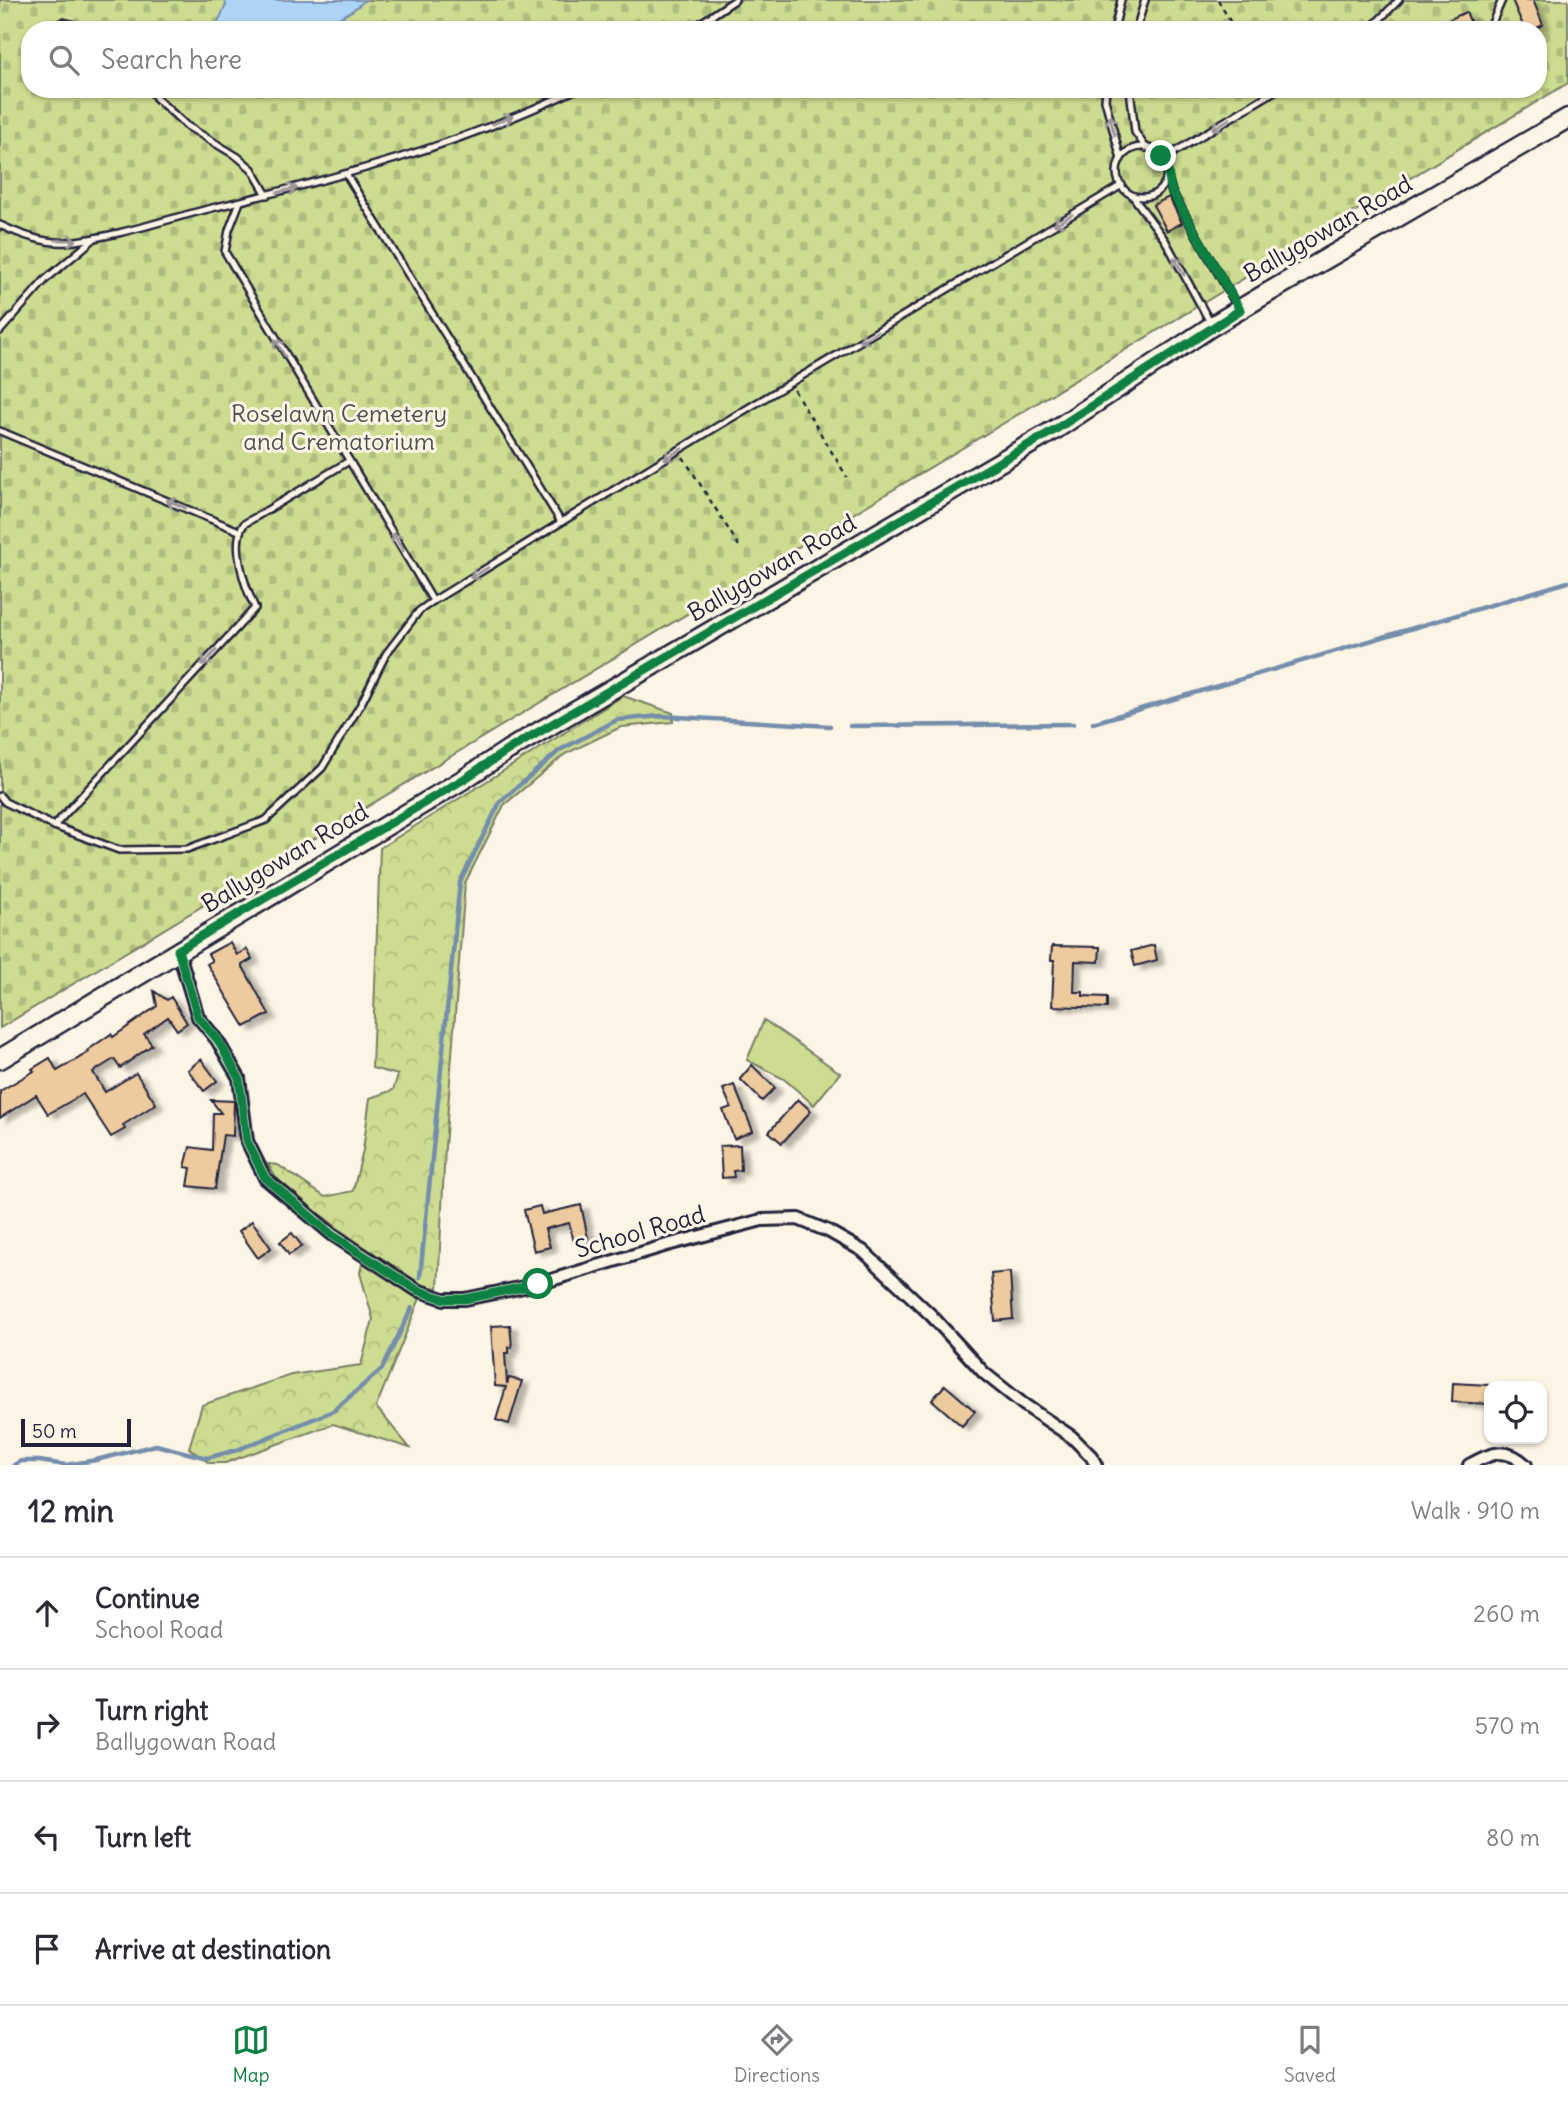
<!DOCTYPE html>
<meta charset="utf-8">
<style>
body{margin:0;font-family:Delius,sans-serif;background:#f2f2f3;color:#2b2b33}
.controls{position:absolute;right:21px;bottom:21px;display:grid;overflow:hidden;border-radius:14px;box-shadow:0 2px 5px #0004}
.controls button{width:63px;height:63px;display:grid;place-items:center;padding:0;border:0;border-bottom:2px solid #e1e1e2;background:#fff;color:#2b2b33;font:35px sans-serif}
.scale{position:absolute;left:21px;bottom:18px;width:110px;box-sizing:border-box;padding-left:7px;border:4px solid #22223b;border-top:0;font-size:19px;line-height:24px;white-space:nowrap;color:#22223b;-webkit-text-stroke:5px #fcf5e5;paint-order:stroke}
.stop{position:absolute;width:21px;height:21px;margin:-16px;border:5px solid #0b8043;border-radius:50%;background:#fff}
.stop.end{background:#0b8043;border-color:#fff;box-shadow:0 2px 7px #0008}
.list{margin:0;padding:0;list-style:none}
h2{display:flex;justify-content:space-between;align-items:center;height:91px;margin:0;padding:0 28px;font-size:30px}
h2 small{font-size:23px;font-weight:400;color:#7c7c81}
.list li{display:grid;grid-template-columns:46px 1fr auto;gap:21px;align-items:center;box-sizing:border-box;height:112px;padding:0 28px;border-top:2px solid #e1e1e2}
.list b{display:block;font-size:26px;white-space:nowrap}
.list p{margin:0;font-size:23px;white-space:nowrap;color:#7c7c81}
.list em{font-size:23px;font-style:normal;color:#7c7c81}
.icon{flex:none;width:38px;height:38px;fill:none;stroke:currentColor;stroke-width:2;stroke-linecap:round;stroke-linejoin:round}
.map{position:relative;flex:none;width:1568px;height:1465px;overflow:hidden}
.search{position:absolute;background:#fff;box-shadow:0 2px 5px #0004;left:21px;right:21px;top:21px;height:77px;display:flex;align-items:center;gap:18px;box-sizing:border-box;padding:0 24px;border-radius:28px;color:#7c7c81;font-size:26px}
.sheet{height:539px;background:#fff}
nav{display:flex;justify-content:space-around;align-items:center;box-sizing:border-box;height:98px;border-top:2px solid #e1e1e2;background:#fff;font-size:19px;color:#7c7c81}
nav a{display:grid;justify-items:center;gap:4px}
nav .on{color:#0b8043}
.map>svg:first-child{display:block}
.green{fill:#cddc90;stroke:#787f66;stroke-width:2}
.forest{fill:url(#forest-crowns);stroke:#787f66;stroke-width:2}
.cemetery{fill:url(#cemetery-stones);stroke:#787f66;stroke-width:2;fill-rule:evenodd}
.water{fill:#add4f7;stroke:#758dac;stroke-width:2}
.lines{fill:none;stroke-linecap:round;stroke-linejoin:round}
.stream{stroke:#758dac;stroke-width:4.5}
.building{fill:#eeca9f;stroke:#22223b;stroke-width:2;filter:url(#shadow)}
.lane-casing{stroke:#22223b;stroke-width:10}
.street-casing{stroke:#22223b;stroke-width:16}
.primary-casing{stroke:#22223b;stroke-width:23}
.path{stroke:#22223b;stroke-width:2.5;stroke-dasharray:5 5;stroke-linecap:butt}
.lane{stroke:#fcf5e5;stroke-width:5}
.street{stroke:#fcf5e5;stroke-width:10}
.primary{stroke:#fcf5e5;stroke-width:18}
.oneway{stroke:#9a9698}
.route{stroke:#0b8043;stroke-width:9}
.labels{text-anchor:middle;stroke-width:6;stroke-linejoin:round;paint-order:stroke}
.street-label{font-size:24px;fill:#22223b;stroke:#fcf5e5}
.park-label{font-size:24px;fill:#4d5050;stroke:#fcf5e5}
</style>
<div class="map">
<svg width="1568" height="1465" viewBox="0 0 1568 1465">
<defs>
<pattern id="forest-crowns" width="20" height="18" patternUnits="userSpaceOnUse" patternTransform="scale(1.75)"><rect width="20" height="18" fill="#cddc90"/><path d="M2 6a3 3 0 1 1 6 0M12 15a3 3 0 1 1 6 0" fill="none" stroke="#b0bc7d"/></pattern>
<pattern id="cemetery-stones" width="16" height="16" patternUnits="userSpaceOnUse" patternTransform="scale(1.75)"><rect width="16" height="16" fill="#cddc90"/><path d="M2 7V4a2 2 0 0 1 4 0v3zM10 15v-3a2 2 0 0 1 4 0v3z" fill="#b0bc7d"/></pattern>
<filter id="shadow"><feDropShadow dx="7" dy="4" stdDeviation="2" flood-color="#0004"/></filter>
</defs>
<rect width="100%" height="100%" fill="#fcf5e5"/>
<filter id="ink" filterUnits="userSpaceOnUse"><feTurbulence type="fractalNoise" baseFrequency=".0143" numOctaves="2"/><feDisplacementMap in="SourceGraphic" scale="14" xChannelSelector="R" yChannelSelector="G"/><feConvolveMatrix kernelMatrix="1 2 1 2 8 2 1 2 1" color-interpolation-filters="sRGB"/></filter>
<g filter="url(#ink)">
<!-- green -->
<path class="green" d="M 764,1020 L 840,1073 L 814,1105 L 784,1079 L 747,1060 Z"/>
<!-- forest -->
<path class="forest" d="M 623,696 L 673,713 L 673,722 L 621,727 L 565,754 L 504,805 L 465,883 L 445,1147 L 438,1288 L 425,1286 L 376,1407 L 410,1448 L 333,1424 L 225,1463 L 209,1463 L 189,1448 L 202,1405 L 291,1375 L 361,1365 L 373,1319 L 360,1273 L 365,1249 L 278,1182 L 268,1164 L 278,1165 L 325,1197 L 353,1191 L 363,1150 L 370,1098 L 393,1090 L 398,1075 L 372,1068 L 380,848 Z"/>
<!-- cemetery -->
<path class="cemetery" d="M 0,0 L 1568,0 L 1568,83 L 0,1028 ZM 30,30 L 1538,30 L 1538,89 L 30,89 Z"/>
<!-- water -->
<path class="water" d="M 225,0 L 365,0 C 325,39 266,30 214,30 L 226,5 Z"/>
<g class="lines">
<!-- stream -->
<g class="stream">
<path d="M 1093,723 L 1568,582"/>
<path d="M 850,726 L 1073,724"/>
<path d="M 420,1277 L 460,882 L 500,802 L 560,750 L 617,720 L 661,716 L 830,726"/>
<path d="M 14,1465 L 21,1461 L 39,1461 L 66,1465 L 96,1460 L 156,1445 L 207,1458 L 237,1450 L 333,1411 L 382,1369 L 412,1308"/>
</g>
</g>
<!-- building -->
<g class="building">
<path d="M 1512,0 L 1533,0 L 1543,25 L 1532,30 L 1525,30 Z"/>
<path d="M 1466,12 L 1474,30 L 1454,30 L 1450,19 Z"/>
<path d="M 1169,197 L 1182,223 L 1167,231 L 1153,205 Z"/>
<path d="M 230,942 L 237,955 L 247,949 L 252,959 L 242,965 L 269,1014 L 245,1027 L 207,964 L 212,961 L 208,954 Z"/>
<path d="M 1154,945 L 1157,960 L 1135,966 L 1131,951 Z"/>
<path d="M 1052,946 L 1100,947 L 1099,962 L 1075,961 L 1074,992 L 1083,992 L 1083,996 L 1107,997 L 1107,1008 L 1052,1006 L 1054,960 L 1051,960 Z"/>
<path d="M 154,991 L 167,1000 L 171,997 L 187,1023 L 177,1030 L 168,1017 L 144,1034 L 152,1045 L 120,1068 L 114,1059 L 93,1072 L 105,1092 L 136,1073 L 156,1104 L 123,1125 L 125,1129 L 111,1137 L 83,1094 L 48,1114 L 36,1095 L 0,1118 L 0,1091 L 34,1071 L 32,1069 L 50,1058 L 57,1071 L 89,1052 L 88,1050 L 111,1034 L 113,1037 L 157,1006 Z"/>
<path d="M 201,1059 L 217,1081 L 204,1091 L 188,1070 Z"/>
<path d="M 752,1065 L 775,1088 L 762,1101 L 740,1079 Z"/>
<path d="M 734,1085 L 753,1131 L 734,1139 L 723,1110 L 731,1107 L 723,1089 Z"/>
<path d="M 798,1099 L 811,1111 L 782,1143 L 769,1132 Z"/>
<path d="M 211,1100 L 234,1101 L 233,1136 L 223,1135 L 215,1189 L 188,1186 L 191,1168 L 185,1167 L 190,1147 L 212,1150 L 213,1113 L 221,1113 Z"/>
<path d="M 740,1145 L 741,1170 L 733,1171 L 734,1177 L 722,1178 L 720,1146 Z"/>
<path d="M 581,1205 L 588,1238 L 574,1242 L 569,1223 L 545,1229 L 550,1247 L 534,1251 L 524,1210 L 540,1206 L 542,1214 Z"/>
<path d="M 252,1221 L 271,1248 L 258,1258 L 239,1231 Z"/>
<path d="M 292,1233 L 302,1246 L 289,1255 L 280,1242 Z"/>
<path d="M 1010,1272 L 1013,1319 L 995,1321 L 991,1274 Z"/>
<path d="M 510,1325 L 512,1347 L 509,1347 L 509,1353 L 505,1353 L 507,1384 L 509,1378 L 522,1381 L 509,1424 L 496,1420 L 506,1387 L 495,1386 L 491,1326 Z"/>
<path d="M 1453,1383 L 1489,1385 L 1489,1404 L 1452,1402 Z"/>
<path d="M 945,1385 L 975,1411 L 962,1426 L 932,1400 Z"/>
</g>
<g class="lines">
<!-- lane casing -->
<g class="lane-casing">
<g id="lane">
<path d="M 63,22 L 96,30"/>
<path d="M 690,30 L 735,0"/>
<path d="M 1114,30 L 1121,0"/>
<path d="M 1136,30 L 1145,0"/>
<path d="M 1369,30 L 1399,0"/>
<path d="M 1489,30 L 1502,0"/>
<path d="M 151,89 L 156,98 L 187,126 L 238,157 L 252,169 L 267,195"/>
<path d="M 1106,89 L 1105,100 L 1121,159"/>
<path d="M 1130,89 L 1135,132 L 1146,148"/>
<circle cx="1142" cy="172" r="25"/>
<path d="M 1163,159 L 1278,89"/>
<path d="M 346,174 L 561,522"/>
<path d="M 1168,179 L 1172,192 L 1238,308"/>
<path d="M 1134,198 L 1165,240 L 1211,324"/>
<path d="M 240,202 L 229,230 L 225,252 L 433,601"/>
<path d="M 0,225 C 19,234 45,244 67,242 C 116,237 164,220 212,208 C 337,178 461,145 577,89"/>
<path d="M 0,331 L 45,280 L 95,238"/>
<path d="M 0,431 L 239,531"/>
<path d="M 0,796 L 5,802 L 54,826 L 119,850 L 187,849 L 266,820 L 322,768 L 361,704 L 386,654 L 419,611 L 433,601 L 713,429 L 1122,185"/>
<path d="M 54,826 L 255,608 C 245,587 230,544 244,524 L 349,461"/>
</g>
</g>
<!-- street casing -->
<g class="street-casing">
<g id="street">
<path d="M 178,950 L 198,1017 L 217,1040 L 239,1078 L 247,1141 L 265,1178 L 333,1235 L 417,1290 L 444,1299 L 465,1299 L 538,1284 L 667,1245 L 762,1220 L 798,1219 L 828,1231 L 863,1251 L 931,1315 L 984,1373 L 1023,1404 L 1072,1437 L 1091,1456 L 1096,1465"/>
<path d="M 1469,1465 C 1492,1453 1505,1446 1526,1465"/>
</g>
</g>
<!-- primary casing -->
<g class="primary-casing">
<path id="primary" d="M 0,1059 L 464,779 L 508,750 L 1056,429 L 1212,326 L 1269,292 L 1568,118"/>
</g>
<!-- path -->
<g class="path">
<path d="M 1218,0 L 1235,30"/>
<path d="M 794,390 L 847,477"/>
<path d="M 683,457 L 739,546"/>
</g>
<!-- lane -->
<use href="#lane" class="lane"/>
<!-- street -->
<use href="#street" class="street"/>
<!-- primary -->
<use href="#primary" class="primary"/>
</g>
<!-- one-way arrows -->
<defs><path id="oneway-shaft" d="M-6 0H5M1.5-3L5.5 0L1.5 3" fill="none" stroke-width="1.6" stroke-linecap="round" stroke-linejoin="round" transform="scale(1.75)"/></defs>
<g class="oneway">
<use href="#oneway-shaft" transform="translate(503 120) rotate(-22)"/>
<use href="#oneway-shaft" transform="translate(1221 124) rotate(149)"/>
<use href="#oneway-shaft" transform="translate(1112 125) rotate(-105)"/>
<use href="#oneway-shaft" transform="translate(287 190) rotate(-14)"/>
<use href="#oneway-shaft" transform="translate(1063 220) rotate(149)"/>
<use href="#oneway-shaft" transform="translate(66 240) rotate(-1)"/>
<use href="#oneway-shaft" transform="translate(1179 266) rotate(-119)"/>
<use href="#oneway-shaft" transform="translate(868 337) rotate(149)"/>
<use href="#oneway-shaft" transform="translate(280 348) rotate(-121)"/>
<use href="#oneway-shaft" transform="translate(673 454) rotate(149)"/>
<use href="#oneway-shaft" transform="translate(176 504) rotate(-157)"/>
<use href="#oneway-shaft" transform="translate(398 542) rotate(-120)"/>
<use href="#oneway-shaft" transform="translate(479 573) rotate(149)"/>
<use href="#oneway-shaft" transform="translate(209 658) rotate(133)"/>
</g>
</g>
<g class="lines" filter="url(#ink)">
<!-- route -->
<path class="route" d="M 538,1284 L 465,1299 L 444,1299 L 417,1290 L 332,1235 L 265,1178 L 247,1141 L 239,1078 L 218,1040 L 198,1017 L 178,950 L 464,779 L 508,750 L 1056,429 L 1240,310 L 1172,192 L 1166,163 L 1161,156"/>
</g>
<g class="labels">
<!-- street labels -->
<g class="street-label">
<text transform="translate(1328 229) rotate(-30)" y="8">Ballygowan Road</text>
<text transform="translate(772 568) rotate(-30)" y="8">Ballygowan Road</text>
<text transform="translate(285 858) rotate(-31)" y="8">Ballygowan Road</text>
<text transform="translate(640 1232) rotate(-16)" y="8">School Road</text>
</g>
<!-- park labels -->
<g class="park-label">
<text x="339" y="422">Roselawn Cemetery<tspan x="339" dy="28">and Crematorium</tspan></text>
</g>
</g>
</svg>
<div class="controls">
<button><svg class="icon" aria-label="locate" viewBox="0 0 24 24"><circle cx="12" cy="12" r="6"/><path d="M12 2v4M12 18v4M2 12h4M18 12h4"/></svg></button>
</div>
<div class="scale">50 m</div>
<div class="stop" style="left:538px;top:1284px"></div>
<div class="stop end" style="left:1161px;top:156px"></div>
<div class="search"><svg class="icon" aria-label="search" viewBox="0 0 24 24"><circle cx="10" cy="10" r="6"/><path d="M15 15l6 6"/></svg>Search here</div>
</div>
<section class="sheet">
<h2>12 min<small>Walk · 910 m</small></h2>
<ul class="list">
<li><svg class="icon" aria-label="ahead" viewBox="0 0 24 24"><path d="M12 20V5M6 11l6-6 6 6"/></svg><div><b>Continue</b><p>School Road</p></div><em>260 m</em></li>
<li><svg class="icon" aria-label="right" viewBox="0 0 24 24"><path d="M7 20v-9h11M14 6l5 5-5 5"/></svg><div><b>Turn right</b><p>Ballygowan Road</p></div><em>570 m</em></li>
<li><svg class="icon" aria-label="left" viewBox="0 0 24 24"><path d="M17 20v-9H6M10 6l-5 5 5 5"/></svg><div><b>Turn left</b></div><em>80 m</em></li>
<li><svg class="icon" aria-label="arrive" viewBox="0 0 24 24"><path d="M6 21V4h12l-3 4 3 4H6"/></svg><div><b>Arrive at destination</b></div></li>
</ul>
</section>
<nav>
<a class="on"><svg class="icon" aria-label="map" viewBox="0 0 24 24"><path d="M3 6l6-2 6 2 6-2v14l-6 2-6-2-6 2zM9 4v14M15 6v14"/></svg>Map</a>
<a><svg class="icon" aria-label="directions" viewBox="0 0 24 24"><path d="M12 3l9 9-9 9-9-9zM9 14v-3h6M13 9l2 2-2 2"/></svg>Directions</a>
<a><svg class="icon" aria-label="saved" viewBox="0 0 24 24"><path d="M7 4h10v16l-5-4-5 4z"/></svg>Saved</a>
</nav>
